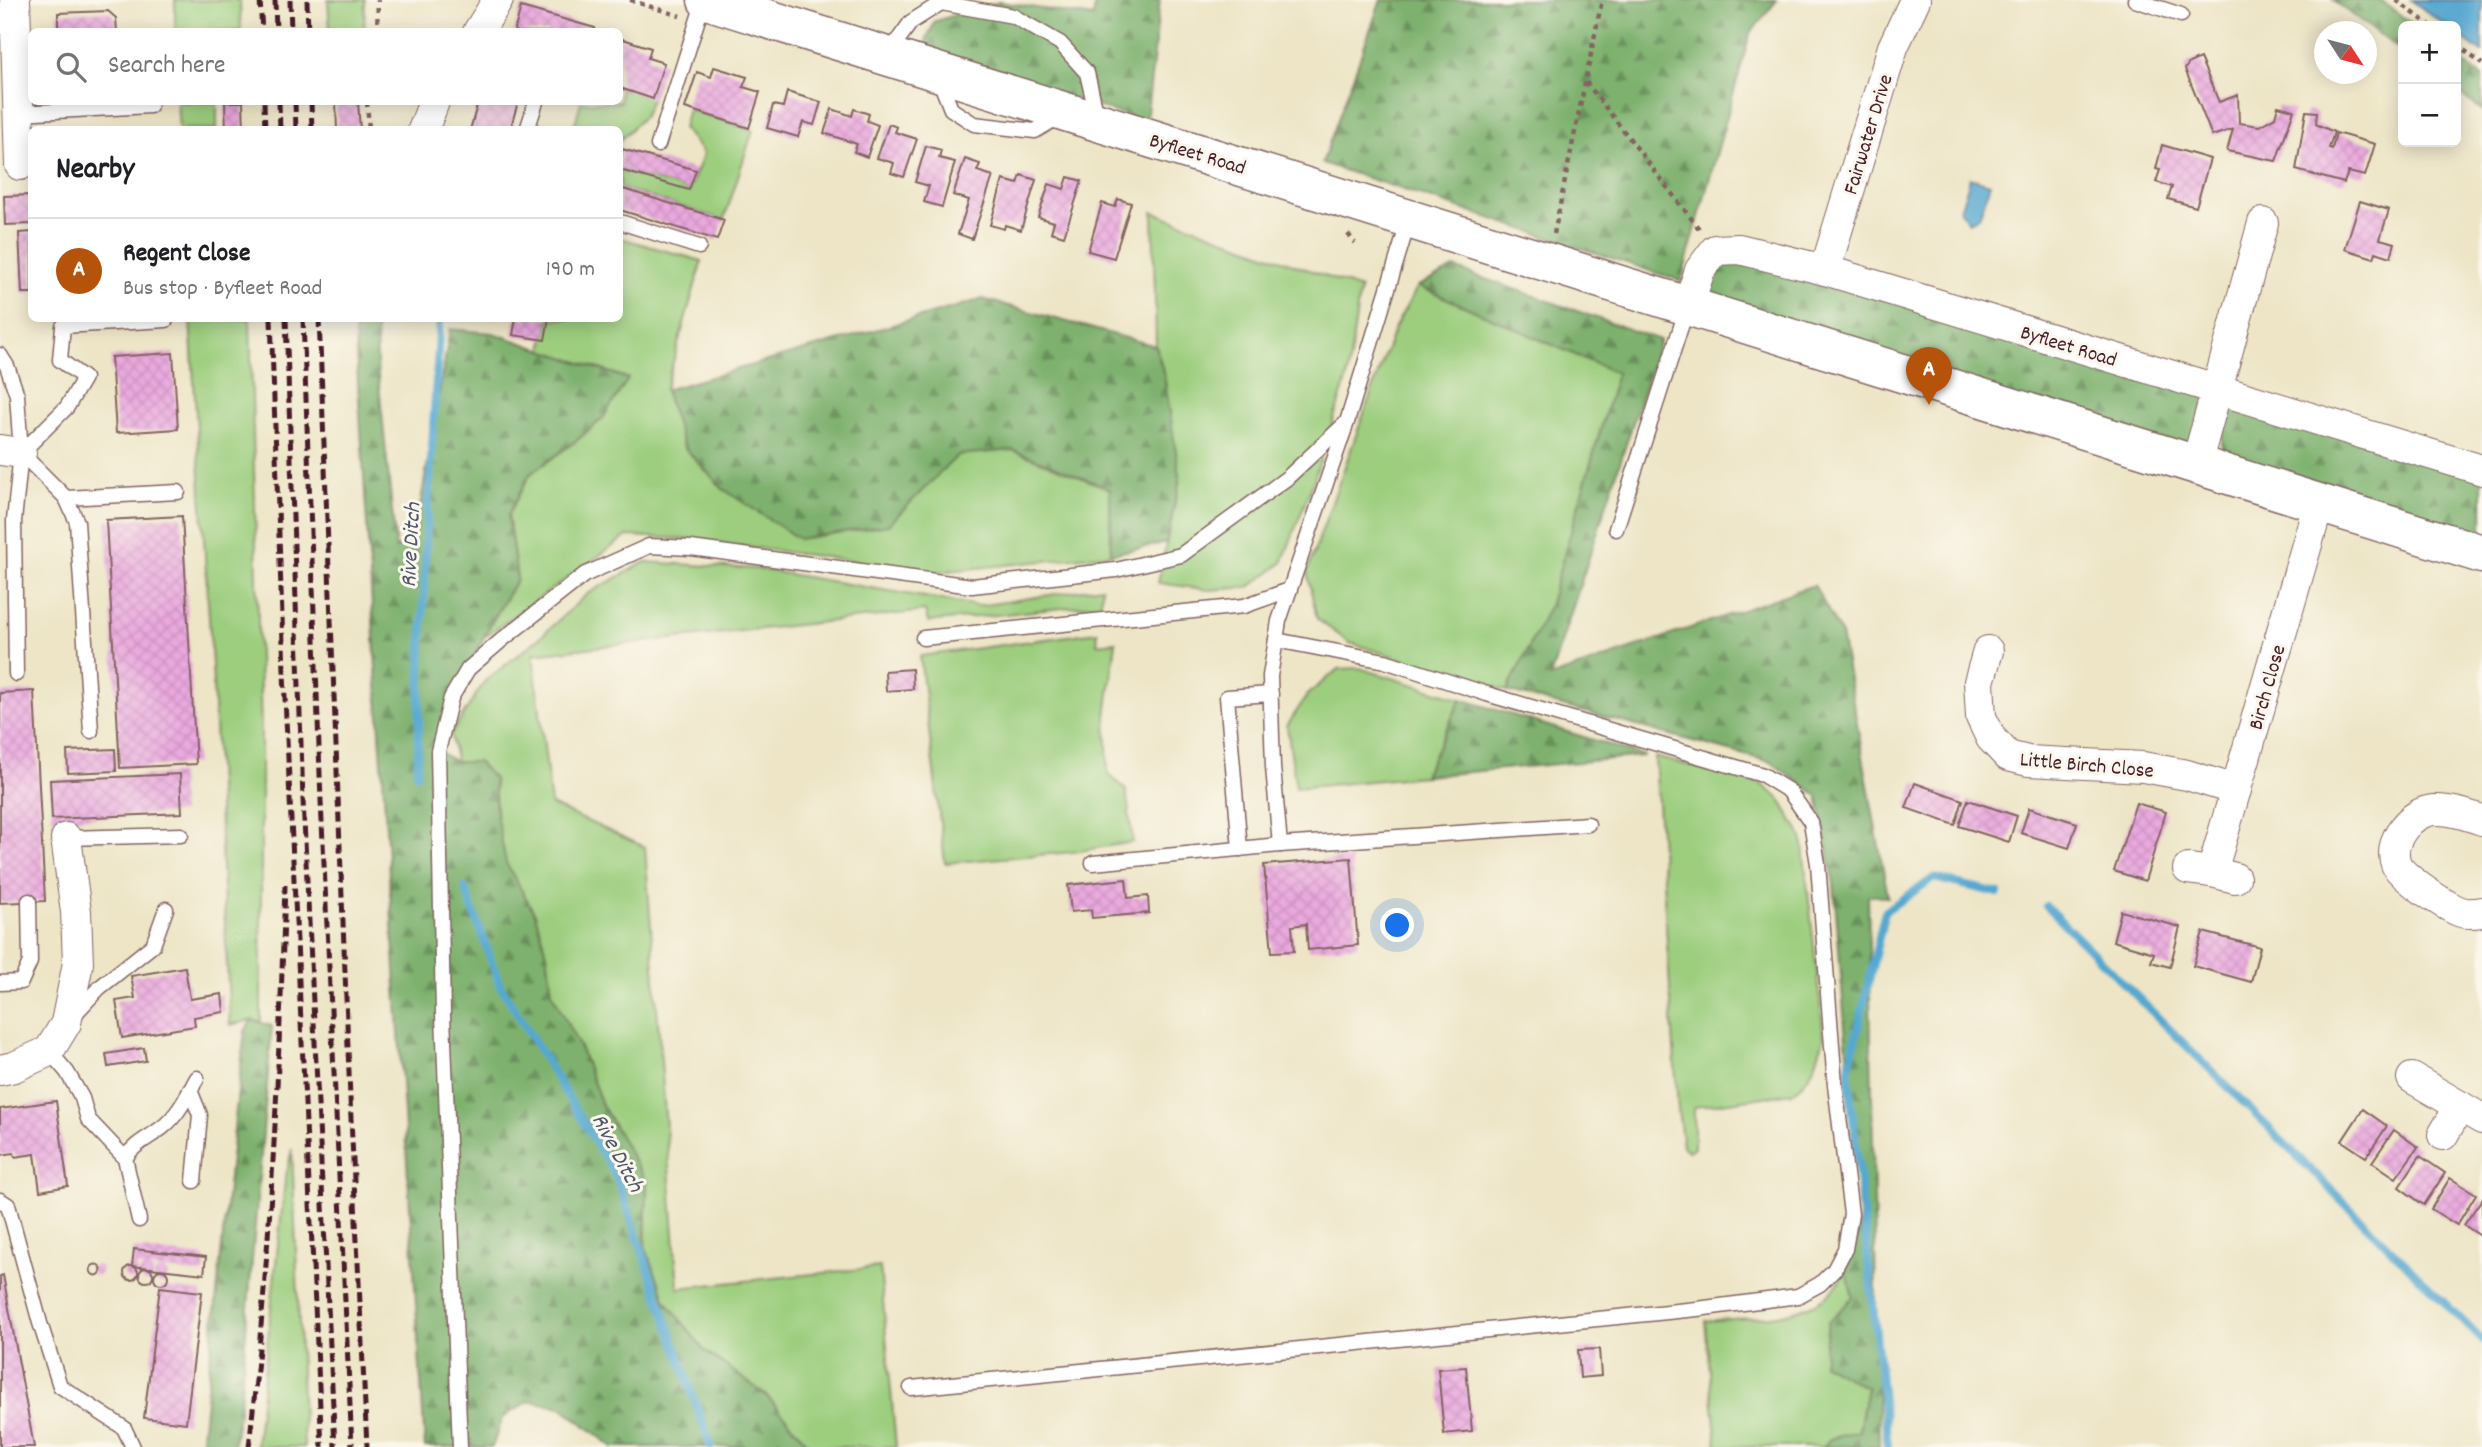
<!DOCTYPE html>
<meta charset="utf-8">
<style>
body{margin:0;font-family:Dekko,sans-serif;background:#f6f6f6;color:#202124}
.controls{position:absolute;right:21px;top:21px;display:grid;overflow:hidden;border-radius:10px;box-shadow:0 4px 18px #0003}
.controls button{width:63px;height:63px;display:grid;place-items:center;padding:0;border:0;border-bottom:2px solid #e0e0e0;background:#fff;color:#202124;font:35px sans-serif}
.compass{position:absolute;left:2314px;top:21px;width:63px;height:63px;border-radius:50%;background:#fff;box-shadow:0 4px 18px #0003;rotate:126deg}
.you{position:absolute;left:1398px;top:926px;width:24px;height:24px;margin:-18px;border:5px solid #fff;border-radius:50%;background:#1a73e8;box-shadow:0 0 0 10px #1a73e833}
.badge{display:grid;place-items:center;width:46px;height:46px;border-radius:50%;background:#b45309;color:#fff;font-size:23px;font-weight:700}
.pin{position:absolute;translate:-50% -58px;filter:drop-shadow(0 2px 4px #0008)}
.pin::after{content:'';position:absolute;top:37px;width:24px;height:21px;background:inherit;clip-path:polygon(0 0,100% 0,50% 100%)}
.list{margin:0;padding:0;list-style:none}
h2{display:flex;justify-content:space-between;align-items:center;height:91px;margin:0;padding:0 28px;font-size:30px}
h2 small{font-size:23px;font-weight:400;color:#757577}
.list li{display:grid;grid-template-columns:46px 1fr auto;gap:21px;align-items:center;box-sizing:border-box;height:105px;padding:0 28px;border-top:2px solid #e0e0e0}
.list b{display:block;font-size:26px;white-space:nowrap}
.list p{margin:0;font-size:23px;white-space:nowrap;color:#757577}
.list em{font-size:23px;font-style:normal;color:#757577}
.icon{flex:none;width:38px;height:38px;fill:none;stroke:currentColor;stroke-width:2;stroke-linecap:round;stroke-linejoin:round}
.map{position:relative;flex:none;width:2482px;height:1447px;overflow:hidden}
.search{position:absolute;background:#fff;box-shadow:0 4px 18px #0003;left:28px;top:28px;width:595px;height:77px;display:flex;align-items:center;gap:18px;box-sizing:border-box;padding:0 24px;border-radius:10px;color:#757577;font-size:26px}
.panel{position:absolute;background:#fff;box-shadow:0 4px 18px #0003;left:28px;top:126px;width:595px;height:196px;border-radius:10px}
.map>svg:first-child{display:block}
.green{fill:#9cce7e;stroke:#737654;stroke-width:2}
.forest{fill:url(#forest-firs);stroke:#64684c;stroke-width:2}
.water{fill:#54a8d0;stroke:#4f647e;stroke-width:2}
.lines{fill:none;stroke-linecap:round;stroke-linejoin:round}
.stream{stroke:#54a8d0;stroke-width:8}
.building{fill:url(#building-cross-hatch)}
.lane-casing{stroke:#836461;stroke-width:17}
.street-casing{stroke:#836461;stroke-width:32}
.primary-casing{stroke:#836461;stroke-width:41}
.path{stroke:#836461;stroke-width:4.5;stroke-dasharray:5 5;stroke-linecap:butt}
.lane{stroke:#fff;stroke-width:14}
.street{stroke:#fff;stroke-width:30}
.primary{stroke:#fff;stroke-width:38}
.rail{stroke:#4a1f2b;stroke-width:5;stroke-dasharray:10 5;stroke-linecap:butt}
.labels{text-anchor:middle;stroke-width:6;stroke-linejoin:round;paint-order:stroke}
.street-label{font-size:21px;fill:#4a1f2b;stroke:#fbf7ec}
.water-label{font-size:23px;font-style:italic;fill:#4e566d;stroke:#fbf7ec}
</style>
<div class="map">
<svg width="2482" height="1447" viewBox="0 0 2482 1447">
<defs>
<pattern id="forest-firs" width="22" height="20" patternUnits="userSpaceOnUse" patternTransform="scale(1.75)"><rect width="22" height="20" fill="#7db16d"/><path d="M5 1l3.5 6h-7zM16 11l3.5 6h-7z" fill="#688f5a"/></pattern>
<pattern id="building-cross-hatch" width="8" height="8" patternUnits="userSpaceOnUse" patternTransform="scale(1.75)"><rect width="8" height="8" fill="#eaa9de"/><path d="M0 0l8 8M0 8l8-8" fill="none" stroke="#ca91bf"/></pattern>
</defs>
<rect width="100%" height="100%" fill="#fbf7ec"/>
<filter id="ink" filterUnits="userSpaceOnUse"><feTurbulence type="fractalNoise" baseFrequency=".0143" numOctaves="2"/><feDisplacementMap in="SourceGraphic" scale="14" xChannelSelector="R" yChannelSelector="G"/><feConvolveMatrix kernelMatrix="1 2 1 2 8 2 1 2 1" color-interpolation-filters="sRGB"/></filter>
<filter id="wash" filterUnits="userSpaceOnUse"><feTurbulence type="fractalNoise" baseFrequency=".00686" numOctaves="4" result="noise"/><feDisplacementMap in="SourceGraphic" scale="28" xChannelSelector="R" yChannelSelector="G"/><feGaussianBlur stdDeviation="1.57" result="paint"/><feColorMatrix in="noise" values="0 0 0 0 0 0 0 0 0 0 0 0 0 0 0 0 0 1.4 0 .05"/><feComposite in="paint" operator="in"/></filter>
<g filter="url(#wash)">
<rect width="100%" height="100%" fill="#ede5c6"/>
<!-- green -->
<g class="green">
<path d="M 175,0 L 240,0 L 241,31 L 175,31 Z"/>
<path d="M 328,0 L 365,0 L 364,31 L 330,31 Z"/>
<path d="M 620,88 L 652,97 L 644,116 L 620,140 L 620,130 L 573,130 L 581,102 L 620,102 Z"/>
<path d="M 177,102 L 217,102 L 217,129 L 179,129 Z"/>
<path d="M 688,109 L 753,130 L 724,220 L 620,188 L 620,170 L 689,190 C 693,178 702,163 703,153 L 683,128 Z"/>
<path d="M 1153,212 L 1360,289 L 1347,378 L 1313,482 L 1282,563 L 1249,587 L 1210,590 L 1158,583 L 1180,479 L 1164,375 L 1156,346 Z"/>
<path d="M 620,238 L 702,261 L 665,390 L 684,447 L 723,489 L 888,525 L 958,454 L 1013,450 L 1110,489 L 1111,554 L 938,572 L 687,539 L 627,536 L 483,638 L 517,579 L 508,515 L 530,474 L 576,441 L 603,418 L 628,378 L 542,350 L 549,319 L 620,318 Z"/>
<path d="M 1418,286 L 1617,373 L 1549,607 L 1507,691 L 1350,643 L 1317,619 L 1307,572 L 1395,327 Z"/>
<path d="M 190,319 L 250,319 L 261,731 L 261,1022 L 252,1020 L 230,1025 L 212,665 Z"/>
<path d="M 645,562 L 758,569 L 978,606 L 1102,587 L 1101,604 L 928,622 L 925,611 L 533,654 L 551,805 L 645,847 L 678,1288 L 880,1267 L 896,1447 L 811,1447 L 767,1396 L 704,1350 L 666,1301 L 645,1246 L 647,1183 L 602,1105 L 581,1050 L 552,993 L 547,954 L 500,863 L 494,779 L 478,762 L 456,762 L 451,734 L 485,681 L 537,640 L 587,594 Z"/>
<path d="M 1098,632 L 1097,644 L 1116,642 L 1106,716 L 1108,774 L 1126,790 L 1133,842 L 1073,852 L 945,863 L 920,656 Z"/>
<path d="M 1359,668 L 1461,699 L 1424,776 L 1296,788 L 1287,726 L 1308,694 L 1339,669 Z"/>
<path d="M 1655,757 L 1761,784 L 1779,798 L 1802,837 L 1824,1038 C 1817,1061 1812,1079 1792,1093 L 1694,1107 L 1694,1148 L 1688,1151 L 1683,1146 L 1678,1110 Z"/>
<path d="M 292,1149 L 304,1447 L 256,1447 L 285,1181 Z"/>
<path d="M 1846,1270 L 1853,1298 L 1828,1322 L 1867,1388 L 1859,1431 L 1830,1439 L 1823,1447 L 1717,1447 L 1705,1321 C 1744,1317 1793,1321 1827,1296 C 1835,1291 1840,1279 1846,1270 Z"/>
</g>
<!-- forest -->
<g class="forest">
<path d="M 1096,0 L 1160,0 L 1146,122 L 933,53 L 926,41 L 935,21 L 999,2 L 1093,17 Z"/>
<path d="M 1381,0 L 1777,0 L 1750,34 L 1681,281 L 1322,163 Z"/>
<path d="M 2333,0 L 2379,0 L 2415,26 L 2403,26 L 2403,52 Z"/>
<path d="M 2456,57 L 2482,76 L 2482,110 L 2456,91 Z"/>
<path d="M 1715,250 L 2208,387 L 2187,462 L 1719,316 L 1706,272 Z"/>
<path d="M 1454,268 L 1660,340 L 1550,677 L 1814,585 L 1841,634 L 1888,897 L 1868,895 L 1879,1447 L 1823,1447 L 1830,1439 L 1859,1431 L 1867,1388 L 1823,1364 L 1828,1322 L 1853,1298 L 1846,1270 L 1860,1223 L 1834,884 L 1818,796 L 1771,762 L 1507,691 L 1549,607 L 1617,373 L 1418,286 Z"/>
<path d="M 983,299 L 1156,346 L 1164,375 L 1180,479 L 1166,543 L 1111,554 L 1110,489 L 1013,450 L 958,455 L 888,525 L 799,539 L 723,489 L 684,447 L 665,390 Z"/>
<path d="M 354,319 L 376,319 L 377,365 L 396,549 L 416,531 L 450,329 L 493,333 L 628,379 L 603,418 L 576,441 L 530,474 L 508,515 L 517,579 L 495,615 L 468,669 L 438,751 L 456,762 L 478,762 L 494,779 L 496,813 L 506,863 L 535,914 L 547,954 L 552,993 L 581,1050 L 602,1105 L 647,1183 L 645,1246 L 666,1301 L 704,1350 L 767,1396 L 811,1447 L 613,1447 L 561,1407 L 530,1401 L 503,1417 L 492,1447 L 425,1447 Z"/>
<path d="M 2237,405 L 2482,478 L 2482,555 L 2223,474 C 2220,453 2220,420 2237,405 Z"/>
<path d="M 1461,699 L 1645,756 L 1424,776 Z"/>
<path d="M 252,1020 L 272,1026 L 239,1413 L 233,1447 L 201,1447 L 239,1081 L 245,1031 Z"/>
</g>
<!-- water -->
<g class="water">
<path d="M 2411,0 L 2482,0 L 2482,53 L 2456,34 L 2456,26 L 2446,26 Z"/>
<path d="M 1970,178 L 1990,184 L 1979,217 L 1969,222 L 1960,211 Z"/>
</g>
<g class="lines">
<!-- stream -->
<g class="stream">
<path d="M 417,774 L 426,538 L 440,318"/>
<path d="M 465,888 L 500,985 L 616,1176 L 711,1447"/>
<path d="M 2046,906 L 2482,1340"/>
<path d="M 1888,1447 L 1848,1071 L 1885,911 L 1934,878 L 1998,893"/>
</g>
</g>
<g id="blocks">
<!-- building -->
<g class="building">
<path d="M 521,7 L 595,28 L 594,32 L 514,32 Z"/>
<path d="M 108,11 L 116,18 L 117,32 L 58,32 L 58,13 Z"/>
<path d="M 620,38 L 651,48 L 648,58 L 664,63 L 653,99 L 620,88 Z"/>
<path d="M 2200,58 L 2219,102 L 2238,95 L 2239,123 L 2259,126 L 2275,117 L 2278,106 L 2294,110 L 2276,161 L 2227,151 L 2233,129 L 2212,136 L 2185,69 L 2189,63 Z"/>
<path d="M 714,67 L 747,77 L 743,87 L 760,92 L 749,128 L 685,108 L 697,72 L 711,77 Z"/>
<path d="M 787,92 L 821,102 L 814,125 L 803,122 L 798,137 L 767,128 L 773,105 L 783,107 Z"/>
<path d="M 225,102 L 243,102 L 244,130 L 226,130 Z"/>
<path d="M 336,102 L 358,102 L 360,130 L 337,130 Z"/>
<path d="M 478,102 L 518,102 L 510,130 L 470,130 Z"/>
<path d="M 832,109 L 852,116 L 854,109 L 869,114 L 867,121 L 878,125 L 867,157 L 854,152 L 857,144 L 824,133 Z"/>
<path d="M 2306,111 L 2317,112 L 2316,124 L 2334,132 L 2329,148 L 2332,149 L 2336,133 L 2375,144 L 2365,176 L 2348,172 L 2344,183 L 2296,170 Z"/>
<path d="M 889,124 L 897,127 L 895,132 L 917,139 L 904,177 L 891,173 L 894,163 L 877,158 Z"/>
<path d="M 2162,145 L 2210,159 L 2196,207 L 2168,199 L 2172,187 L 2156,182 L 2160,170 L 2156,169 Z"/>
<path d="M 926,146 L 941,150 L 939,158 L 955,162 L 942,207 L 924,202 L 929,186 L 915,182 Z"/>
<path d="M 622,149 L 696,170 L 689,190 L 620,170 Z"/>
<path d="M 965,159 L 980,164 L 977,171 L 993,176 L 972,239 L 958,234 L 969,200 L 953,195 Z"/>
<path d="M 1021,175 L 1036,180 L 1021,230 L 1005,225 L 1004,229 L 990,225 L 1003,180 L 1018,184 Z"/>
<path d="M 1068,177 L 1082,181 L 1064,236 L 1051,232 L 1054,222 L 1038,217 L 1049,184 L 1064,189 Z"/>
<path d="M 620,188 L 724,220 L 717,240 L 620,210 Z"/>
<path d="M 32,195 L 32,224 L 5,225 L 4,196 Z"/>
<path d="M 1118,199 L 1131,203 L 1114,258 L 1088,251 L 1102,203 L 1115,207 Z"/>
<path d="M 2360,201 L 2389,210 L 2380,239 L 2395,243 L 2391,257 L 2376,252 L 2374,258 L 2345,249 Z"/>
<path d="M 32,232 L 32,293 L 22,293 L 19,233 Z"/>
<path d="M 516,318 L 549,318 L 545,340 L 513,335 Z"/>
<path d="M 173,353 L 178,429 L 116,433 L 111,357 Z"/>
<path d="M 182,516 L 196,764 L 120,768 L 106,520 Z"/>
<path d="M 912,669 L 913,689 L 886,691 L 885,671 Z"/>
<path d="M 34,691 L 45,901 L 0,903 L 0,693 Z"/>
<path d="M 115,749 L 116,771 L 68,773 L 67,751 Z"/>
<path d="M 180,774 L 182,813 L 52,819 L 50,780 Z"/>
<path d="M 1915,783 L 1963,800 L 1955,825 L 1906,808 Z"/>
<path d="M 1968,800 L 2017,816 L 2009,842 L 1959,826 Z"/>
<path d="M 2136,803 L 2166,812 L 2145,881 L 2114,871 Z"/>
<path d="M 2029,808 L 2077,823 L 2069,848 L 2021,833 Z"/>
<path d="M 1351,858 L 1358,945 L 1308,950 L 1306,924 L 1292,926 L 1294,951 L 1272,952 L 1264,865 Z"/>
<path d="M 1126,879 L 1128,898 L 1148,896 L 1149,913 L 1092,918 L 1091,910 L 1071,912 L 1068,885 Z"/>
<path d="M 2121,911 L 2180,927 L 2170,967 L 2151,962 L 2154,953 L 2113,941 Z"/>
<path d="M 2203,932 L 2260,947 L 2251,982 L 2193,966 Z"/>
<path d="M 185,967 L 190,999 L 222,994 L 224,1012 L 194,1017 L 195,1026 L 122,1038 L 116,1001 L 135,998 L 131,976 Z"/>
<path d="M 144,1048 L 146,1061 L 108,1067 L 106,1054 Z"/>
<path d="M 56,1101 L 68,1186 L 40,1191 L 35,1154 L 15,1157 L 14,1153 L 0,1155 L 0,1109 Z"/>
<path d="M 2363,1109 L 2387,1126 L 2366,1157 L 2342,1141 Z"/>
<path d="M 2394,1130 L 2418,1147 L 2396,1178 L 2372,1162 Z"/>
<path d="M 2420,1156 L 2445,1173 L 2424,1205 L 2399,1187 Z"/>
<path d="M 2450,1178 L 2476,1194 L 2457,1225 L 2431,1209 Z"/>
<path d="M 2482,1199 L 2482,1237 L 2464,1225 Z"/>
<path d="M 134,1249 L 206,1257 L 204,1274 L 132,1266 Z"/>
<circle cx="96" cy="1270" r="5.5"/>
<circle cx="131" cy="1273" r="7"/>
<circle cx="146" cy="1275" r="7"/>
<circle cx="161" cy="1277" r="7"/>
<path d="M 3,1275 L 34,1447 L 0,1447 L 0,1276 Z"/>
<path d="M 160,1287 L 202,1292 L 186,1423 L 144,1418 Z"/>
<path d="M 1599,1349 L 1601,1376 L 1580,1378 L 1578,1350 Z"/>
<path d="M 1466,1367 L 1472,1431 L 1444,1434 L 1438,1369 Z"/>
</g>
</g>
</g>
<g filter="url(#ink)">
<use href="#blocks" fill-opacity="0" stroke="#836461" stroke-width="2"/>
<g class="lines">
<!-- lane casing -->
<g class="lane-casing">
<g id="lane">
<path d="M 2135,0 L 2181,15"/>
<path d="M 888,54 L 911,22 L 941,3 L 1013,16 L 1060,43 L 1087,73 L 1097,116"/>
<path d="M 939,79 L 951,109 L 974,124 L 1035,131 L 1060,116"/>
<path d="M 18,113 L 150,106 L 150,102"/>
<path d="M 527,130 L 536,102"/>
<path d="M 658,145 L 704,0"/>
<path d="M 620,222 L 699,247"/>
<path d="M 0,355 L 7,366 L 17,395 L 21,453 L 14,521 L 16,674"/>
<path d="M 21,453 L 66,498 L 77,522 L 91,731"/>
<path d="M 21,453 L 67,407 L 84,378 L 60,360 L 63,326 L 166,320"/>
<path d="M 66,498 L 178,492"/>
<path d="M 1616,529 L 1687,308"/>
<path d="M 923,638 L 1244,606 L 1289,590"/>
<path d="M 66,838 L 181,835"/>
<path d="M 1280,845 L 1273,767 L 1270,676 L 1279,621 L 1347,422 L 1409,220"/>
<path d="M 1240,849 L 1227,697 L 1271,694"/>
<path d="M 1093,863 L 1280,845 L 1588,824"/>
<path d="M 0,983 L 21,982 L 30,962 L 29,901"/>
<path d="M 72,1017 L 99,988 L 153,945 L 166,909"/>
<path d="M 49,1051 L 67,1072 L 82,1098 L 88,1119 L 125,1158 L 139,1220"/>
<path d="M 190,1090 L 200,1115 L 194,1181"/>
<path d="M 125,1158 C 135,1143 149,1138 163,1127 C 179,1114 187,1096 197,1078"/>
<path d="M 0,1200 L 8,1205 L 40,1323 L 60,1386 L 124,1428 L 133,1447"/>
<path d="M 911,1388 L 1697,1309 L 1798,1296 L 1820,1284 L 1834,1270 L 1845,1249 L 1851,1214 L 1835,1085 L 1818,864 L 1811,822 L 1789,791 L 1763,775 L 1487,694 L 1385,661 L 1276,640"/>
<path d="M 460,1447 L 443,1015 L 438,751 L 451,698 L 468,669 L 503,639 L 584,575 L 649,546 L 691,548 L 972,586 L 1116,570 L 1181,555 L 1287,478 L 1347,422"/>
</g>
</g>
<!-- street casing -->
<g class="street-casing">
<g id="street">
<path d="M 15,0 L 20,165"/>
<path d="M 478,32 L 498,0"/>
<path d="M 423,130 L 434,102"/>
<path d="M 1825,270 L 1893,47 L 1915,0"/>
<path d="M 1688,306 L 1700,270 L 1715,250 L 1739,249 L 1825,270 L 2482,470"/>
<path d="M 0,450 L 21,453"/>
<path d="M 2196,465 L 2263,223"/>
<path d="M 1988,651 L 1979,682 L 1981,717 L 1991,738 L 2008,756 L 2028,761 L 2143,767 L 2187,775 L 2236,790"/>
<path d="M 2482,820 C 2468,815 2450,809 2434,810 C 2411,811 2387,841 2396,864 C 2401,877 2447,907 2461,912 C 2467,914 2476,913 2482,912"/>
<path d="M 2188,869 L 2212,872 L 2235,878"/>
<path d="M 2212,872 L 2319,503"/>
<path d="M 0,1070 L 14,1067 L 49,1051 L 66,1023 L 78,963 L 76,912 L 66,838"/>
<path d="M 2412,1078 L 2482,1119"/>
<path d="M 2443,1135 L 2460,1106"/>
</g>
</g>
<!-- primary casing -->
<g class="primary-casing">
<path id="primary" d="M 707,0 L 2482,554"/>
</g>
<!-- path -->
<g class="path">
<path d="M 630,0 L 680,16"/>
<path d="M 2396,0 L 2431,26"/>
<path d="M 377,32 L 378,0"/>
<path d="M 2456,44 L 2482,64"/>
<path d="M 1586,82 L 1700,230"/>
<path d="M 367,102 L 369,130"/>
<path d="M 1348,234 L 1355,243"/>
<path d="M 1554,234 L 1602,0"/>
</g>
<!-- lane -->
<use href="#lane" class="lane"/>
<!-- street -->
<use href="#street" class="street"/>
<!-- primary -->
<use href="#primary" class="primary"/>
<!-- rail -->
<g class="rail">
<path d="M 260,0 L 262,32"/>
<path d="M 275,0 L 276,32"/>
<path d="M 290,0 L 291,32"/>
<path d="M 307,0 L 308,32"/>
<path d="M 264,102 L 265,130"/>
<path d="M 279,102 L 280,130"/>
<path d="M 295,102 L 296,130"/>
<path d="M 311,102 L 312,130"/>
<path d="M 271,318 L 285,698 L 322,1447"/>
<path d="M 286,318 L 303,800 L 335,1447"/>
<path d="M 303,318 L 321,801 L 352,1447"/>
<path d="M 319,318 L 350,1098 L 367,1447"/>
<path d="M 249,1447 C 270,1260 279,1073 285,885"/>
</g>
</g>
</g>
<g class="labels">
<!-- street labels -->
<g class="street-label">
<text transform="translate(1867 134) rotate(-73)" y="7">Fairwater Drive</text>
<text transform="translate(1198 153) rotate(17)" y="7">Byfleet Road</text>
<text transform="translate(2069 345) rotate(17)" y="7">Byfleet Road</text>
<text transform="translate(2266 687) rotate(-74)" y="7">Birch Close</text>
<text transform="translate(2087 764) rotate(5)" y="7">Little Birch Close</text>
</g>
<!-- water labels -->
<g class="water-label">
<text transform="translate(409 545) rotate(-87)" y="8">Rive Ditch</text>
<text transform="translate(619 1152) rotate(62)" y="8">Rive Ditch</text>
</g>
</g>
</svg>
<div class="controls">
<button>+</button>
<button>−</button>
</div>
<svg class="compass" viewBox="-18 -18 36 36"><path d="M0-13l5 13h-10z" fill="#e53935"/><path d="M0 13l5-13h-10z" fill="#757577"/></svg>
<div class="you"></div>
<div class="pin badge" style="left:1929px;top:405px">A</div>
<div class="search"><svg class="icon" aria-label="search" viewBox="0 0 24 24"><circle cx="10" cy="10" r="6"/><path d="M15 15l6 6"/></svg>Search here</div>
<section class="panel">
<h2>Nearby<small></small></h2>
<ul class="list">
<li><span class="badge">A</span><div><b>Regent Close</b><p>Bus stop · Byfleet Road</p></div><em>190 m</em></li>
</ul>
</section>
</div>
